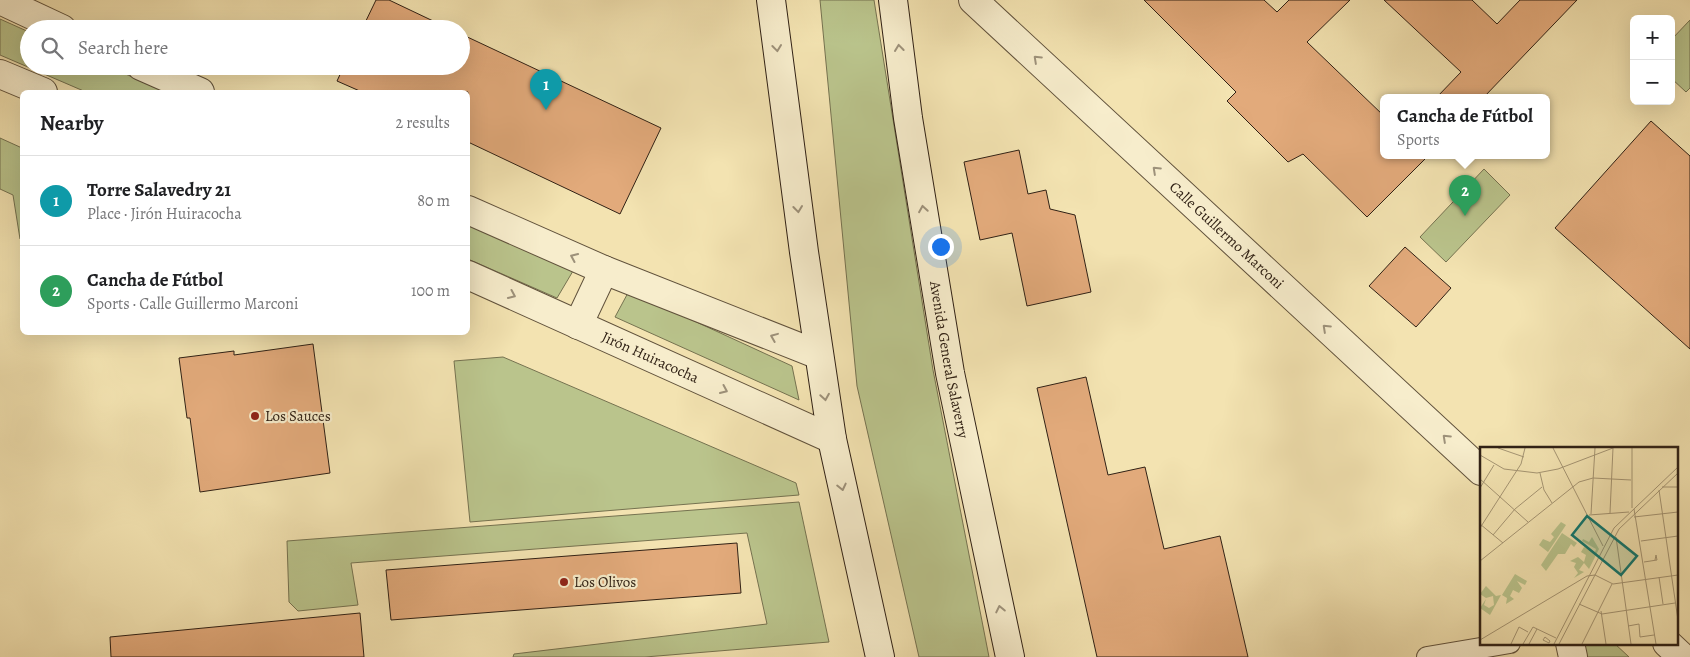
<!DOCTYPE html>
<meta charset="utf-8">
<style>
body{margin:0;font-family:Alegreya,serif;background:#f6f6f6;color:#202124}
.controls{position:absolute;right:15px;top:15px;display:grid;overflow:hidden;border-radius:8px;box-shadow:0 5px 20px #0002}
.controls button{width:45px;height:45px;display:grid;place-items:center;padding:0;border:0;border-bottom:1px solid #e0e0e0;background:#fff;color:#202124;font:25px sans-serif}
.you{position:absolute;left:940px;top:246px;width:18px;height:18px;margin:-12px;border:4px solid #fff;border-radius:50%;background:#1a73e8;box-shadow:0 0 0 8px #1a73e833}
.badge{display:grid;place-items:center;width:32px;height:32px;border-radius:50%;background:#d93025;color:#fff;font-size:16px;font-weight:700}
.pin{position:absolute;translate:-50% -41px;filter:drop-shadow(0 1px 2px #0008)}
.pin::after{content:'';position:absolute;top:26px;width:18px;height:15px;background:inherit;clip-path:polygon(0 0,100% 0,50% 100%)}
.popup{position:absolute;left:1380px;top:94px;width:170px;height:65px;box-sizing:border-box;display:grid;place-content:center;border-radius:8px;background:#fff;filter:drop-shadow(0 1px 4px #0005);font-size:16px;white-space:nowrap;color:#757577}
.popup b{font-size:19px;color:#202124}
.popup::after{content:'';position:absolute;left:50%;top:100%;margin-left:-10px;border:10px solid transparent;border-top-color:#fff}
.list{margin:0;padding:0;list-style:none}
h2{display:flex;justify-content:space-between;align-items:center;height:65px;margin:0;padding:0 20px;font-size:21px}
h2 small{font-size:16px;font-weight:400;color:#757577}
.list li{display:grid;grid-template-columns:32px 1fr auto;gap:15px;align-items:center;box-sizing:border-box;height:90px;padding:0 20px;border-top:1px solid #e0e0e0}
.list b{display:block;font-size:19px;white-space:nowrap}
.list p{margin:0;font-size:16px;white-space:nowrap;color:#757577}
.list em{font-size:16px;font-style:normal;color:#757577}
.icon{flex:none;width:28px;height:28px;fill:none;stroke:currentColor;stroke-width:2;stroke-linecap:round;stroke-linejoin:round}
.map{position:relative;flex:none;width:1690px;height:657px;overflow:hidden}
.search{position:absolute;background:#fff;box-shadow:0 5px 20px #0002;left:20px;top:20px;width:450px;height:55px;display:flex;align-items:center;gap:12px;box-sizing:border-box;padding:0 18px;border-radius:28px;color:#757577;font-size:19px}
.panel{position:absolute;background:#fff;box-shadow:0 5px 20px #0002;left:20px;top:90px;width:450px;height:245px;border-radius:8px}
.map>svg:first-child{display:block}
.green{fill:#bac48c;stroke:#757250}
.building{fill:#e2aa7b;stroke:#302115}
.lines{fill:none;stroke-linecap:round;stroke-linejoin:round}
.service-casing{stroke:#61523c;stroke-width:22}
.minor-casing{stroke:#61523c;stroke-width:30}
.tertiary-casing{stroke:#61523c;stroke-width:30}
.secondary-casing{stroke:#302115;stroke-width:30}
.service{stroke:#f7edcc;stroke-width:20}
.minor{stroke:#f7edcc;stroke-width:28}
.tertiary{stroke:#f7edcc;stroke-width:28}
.secondary{stroke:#f7edcc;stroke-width:28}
.oneway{stroke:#9d917a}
.poi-dot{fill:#8f2418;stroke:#f7edcc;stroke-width:2}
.labels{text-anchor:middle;stroke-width:4.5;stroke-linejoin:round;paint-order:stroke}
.street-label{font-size:15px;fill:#302115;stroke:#f7edcc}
.poi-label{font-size:15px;fill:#302115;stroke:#f7edcc;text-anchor:start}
.inset-road{fill:none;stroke:#a59573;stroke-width:1}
.view{fill:#0f766e;fill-opacity:0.15;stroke:#0f766e;stroke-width:2.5}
.inset-edge{fill:none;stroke:#302115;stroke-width:2.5}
</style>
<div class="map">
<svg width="1690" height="657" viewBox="0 0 1690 657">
<rect width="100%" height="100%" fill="#f3e3b1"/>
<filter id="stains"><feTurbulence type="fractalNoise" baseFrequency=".004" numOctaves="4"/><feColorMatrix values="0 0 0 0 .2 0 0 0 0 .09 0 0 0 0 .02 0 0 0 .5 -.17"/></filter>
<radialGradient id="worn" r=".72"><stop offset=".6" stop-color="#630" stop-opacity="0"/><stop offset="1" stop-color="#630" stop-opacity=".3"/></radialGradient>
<!-- green -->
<g class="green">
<path d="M 820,0 L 874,0 L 933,370 L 989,657 L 919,657 L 857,386 Z"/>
<path d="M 0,19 L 29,32 L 29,66 L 107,66 L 167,92 L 86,92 L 0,55 Z"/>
<path d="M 1690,20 L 1690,88 L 1686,92 L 1671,78 L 1671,40 Z"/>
<path d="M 0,138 L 22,148 L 22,239 L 20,239 L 13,195 L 0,189 Z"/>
<path d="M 1484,169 L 1510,195 L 1446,262 L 1420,237 Z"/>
<path d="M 468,224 L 573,271 L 557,298 L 468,259 Z"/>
<path d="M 629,291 L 792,366 L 799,400 L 615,317 Z"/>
<path d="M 503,357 L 796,483 L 799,495 L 470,522 L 454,361 Z"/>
<path d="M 799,502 L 829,642 L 645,657 L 513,657 L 514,654 L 767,624 L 747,533 L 351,563 L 358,605 L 298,611 L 289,602 L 287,541 Z"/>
<path d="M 1584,643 L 1614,643 L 1629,657 L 1587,657 Z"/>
</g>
<!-- building -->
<g class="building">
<path d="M 376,0 L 389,0 L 450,29 L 362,29 Z"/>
<path d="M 1144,0 L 1264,0 L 1277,12 L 1289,0 L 1350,0 L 1307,42 L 1384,116 L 1384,155 L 1429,155 L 1367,217 L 1303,154 L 1288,162 L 1227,101 L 1236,92 Z"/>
<path d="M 1384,0 L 1472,0 L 1497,24 L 1520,0 L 1577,0 L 1484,97 L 1437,97 L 1461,72 Z"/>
<path d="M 461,34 L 661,128 L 620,214 L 468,142 L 468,92 L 362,92 L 337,81 L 344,66 L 461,66 Z"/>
<path d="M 1651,121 L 1690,156 L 1690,349 L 1555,228 Z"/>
<path d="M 1019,150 L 1028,194 L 1046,190 L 1050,209 L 1075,215 L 1091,292 L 1027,306 L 1012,233 L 980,240 L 964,162 Z"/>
<path d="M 1405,247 L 1451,288 L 1416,327 L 1369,286 Z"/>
<path d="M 313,344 L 330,473 L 200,492 L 190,418 L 187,418 L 179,358 L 234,351 L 234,355 Z"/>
<path d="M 1086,377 L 1108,475 L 1145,467 L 1164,549 L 1220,536 L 1248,657 L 1097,657 L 1037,388 Z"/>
<path d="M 737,543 L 741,593 L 391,620 L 386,570 Z"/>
<path d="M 360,613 L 364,657 L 111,657 L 110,637 Z"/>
</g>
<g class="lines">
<!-- service casing -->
<g class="service-casing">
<path id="service" d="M 1427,657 L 1510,643"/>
</g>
<!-- minor casing -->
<g class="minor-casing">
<g id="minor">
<path id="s1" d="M 973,0 L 1481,471"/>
<path d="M 1570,643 L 1573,657"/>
<path d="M 1667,643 L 1682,657"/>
</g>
</g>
<!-- tertiary casing -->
<g class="tertiary-casing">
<g id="tertiary">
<path d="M 0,0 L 62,29"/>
<path d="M 141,66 L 200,92"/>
<path d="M 0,74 L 43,92"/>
<path d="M 468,210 L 604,270 L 819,355"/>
<path id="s2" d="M 468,275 L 832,439"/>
<path d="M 578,325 L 604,270"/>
</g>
</g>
<!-- secondary casing -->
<g class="secondary-casing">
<g id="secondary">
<path d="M 771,0 L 804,252 L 832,439 L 880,657"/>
<path id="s3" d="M 893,0 L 908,118 L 950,373 L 1010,657"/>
</g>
</g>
<!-- service -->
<use href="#service" class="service"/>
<!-- minor -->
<use href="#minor" class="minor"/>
<!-- tertiary -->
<use href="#tertiary" class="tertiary"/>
<!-- secondary -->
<use href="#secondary" class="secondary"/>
</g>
<!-- one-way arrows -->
<defs><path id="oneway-chevron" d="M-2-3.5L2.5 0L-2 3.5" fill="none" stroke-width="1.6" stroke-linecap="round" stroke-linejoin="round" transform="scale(1.25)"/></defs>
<g class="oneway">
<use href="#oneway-chevron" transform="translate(777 48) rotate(83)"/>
<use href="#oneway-chevron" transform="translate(899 48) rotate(-97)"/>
<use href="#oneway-chevron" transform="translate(1037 59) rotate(-137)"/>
<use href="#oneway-chevron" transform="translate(1156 170) rotate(-137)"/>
<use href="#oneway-chevron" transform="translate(798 209) rotate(83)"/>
<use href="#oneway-chevron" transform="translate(923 209) rotate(-99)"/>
<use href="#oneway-chevron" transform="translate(574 257) rotate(-156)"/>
<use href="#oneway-chevron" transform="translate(512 295) rotate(24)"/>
<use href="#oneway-chevron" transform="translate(1326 328) rotate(-137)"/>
<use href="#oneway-chevron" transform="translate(774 337) rotate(-158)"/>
<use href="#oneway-chevron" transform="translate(724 390) rotate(24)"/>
<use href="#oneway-chevron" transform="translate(825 397) rotate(81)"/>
<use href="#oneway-chevron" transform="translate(1446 438) rotate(-137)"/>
<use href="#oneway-chevron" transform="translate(842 487) rotate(77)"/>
<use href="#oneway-chevron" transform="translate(1000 609) rotate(-102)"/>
</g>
<!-- markers -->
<g class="poi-dot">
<circle cx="255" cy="416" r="5"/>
<circle cx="564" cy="582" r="5"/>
</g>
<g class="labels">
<!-- street labels -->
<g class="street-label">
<text dy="5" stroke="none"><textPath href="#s1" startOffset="346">Calle Guillermo Marconi</textPath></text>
<text dy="5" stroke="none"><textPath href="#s2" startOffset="200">Jirón Huiracocha</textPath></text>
<text dy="5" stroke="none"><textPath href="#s3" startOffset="364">Avenida General Salaverry</textPath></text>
</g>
<!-- poi labels -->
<g class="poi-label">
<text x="265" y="421">Los Sauces</text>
<text x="574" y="587">Los Olivos</text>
</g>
</g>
<!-- overview -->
<g transform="translate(1480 447)">
<rect width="198" height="198" fill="#f3e3b1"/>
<path d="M 81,75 L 86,78 L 68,105 L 59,98 L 63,92 L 70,95 L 74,90 L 71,87 ZM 82,86 L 97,96 L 94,100 L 91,97 L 85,107 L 78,107 L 66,124 L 61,118 ZM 112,90 L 119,102 L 109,122 L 104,116 L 99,123 L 104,125 L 94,131 L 98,126 L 94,120 L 96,116 L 90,114 L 98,110 L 104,115 L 106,108 L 101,105 L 104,100 L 115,105 L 116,102 L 102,94 L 103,92 L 109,95 ZM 35,127 L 47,134 L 45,138 L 37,134 L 42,141 L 39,146 L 33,143 L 30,149 L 34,152 L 26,157 L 27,151 L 22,148 ZM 6,139 L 16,149 L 21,148 L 10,168 L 0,161 L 6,152 L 4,158 L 9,161 L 14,158 L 13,149 L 6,151 L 0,147 Z" fill="#bac48c"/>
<path class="inset-road" d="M 18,1 L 44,10M 73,1 L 123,99M 0,8 L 24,22 L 57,26 L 78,22 L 133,1M 60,26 L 64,43 L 72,56M 0,32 L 48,75M 182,40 L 198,40M 0,41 L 14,18M 179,43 L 198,173M 152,61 L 152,1M 154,62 L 176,197M 130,66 L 133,1M 111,67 L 115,1M 109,68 L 149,65M 154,70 L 198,65M 0,77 L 23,96M 0,81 L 41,17 L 45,1M 13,88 L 35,62 L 62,40M 136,90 L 151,197M 161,94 L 198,89M 0,114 L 99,35 L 113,31 L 151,33M 164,115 L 177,113 L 176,108 L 175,113M 179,130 L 183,157M 99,157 L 122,167 L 195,156M 121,164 L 126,197M 148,179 L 159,177 L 160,190 L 174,188M 65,190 L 70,194 L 69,196 L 63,193 ZM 0,193 L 107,129 L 115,128 L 133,137 L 198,128M 31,197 L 39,180 L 48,185M 43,197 L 53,180 L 76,191M 49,197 L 57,182M 74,197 L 134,81 L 198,20M 79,197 L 139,82 L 198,26M 102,197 L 132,137"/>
<path class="view" d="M 107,69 L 157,109 L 141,128 L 92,88 Z"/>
<rect width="198" height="198" class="inset-edge"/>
</g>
<rect width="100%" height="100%" filter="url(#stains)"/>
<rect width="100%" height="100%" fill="url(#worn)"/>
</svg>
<div class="controls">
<button>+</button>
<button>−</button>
</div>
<div class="you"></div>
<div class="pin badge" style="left:546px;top:110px;background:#0f9aa8">1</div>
<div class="pin badge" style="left:1465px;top:216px;background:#2e9e5b">2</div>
<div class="popup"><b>Cancha de Fútbol</b>Sports</div>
<div class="search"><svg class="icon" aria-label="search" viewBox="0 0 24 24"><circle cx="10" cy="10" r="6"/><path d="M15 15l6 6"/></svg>Search here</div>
<section class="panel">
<h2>Nearby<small>2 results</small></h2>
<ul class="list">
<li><span class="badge" style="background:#0f9aa8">1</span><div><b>Torre Salavedry 21</b><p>Place · Jirón Huiracocha</p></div><em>80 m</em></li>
<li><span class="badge" style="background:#2e9e5b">2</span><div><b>Cancha de Fútbol</b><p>Sports · Calle Guillermo Marconi</p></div><em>100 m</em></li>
</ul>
</section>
</div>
